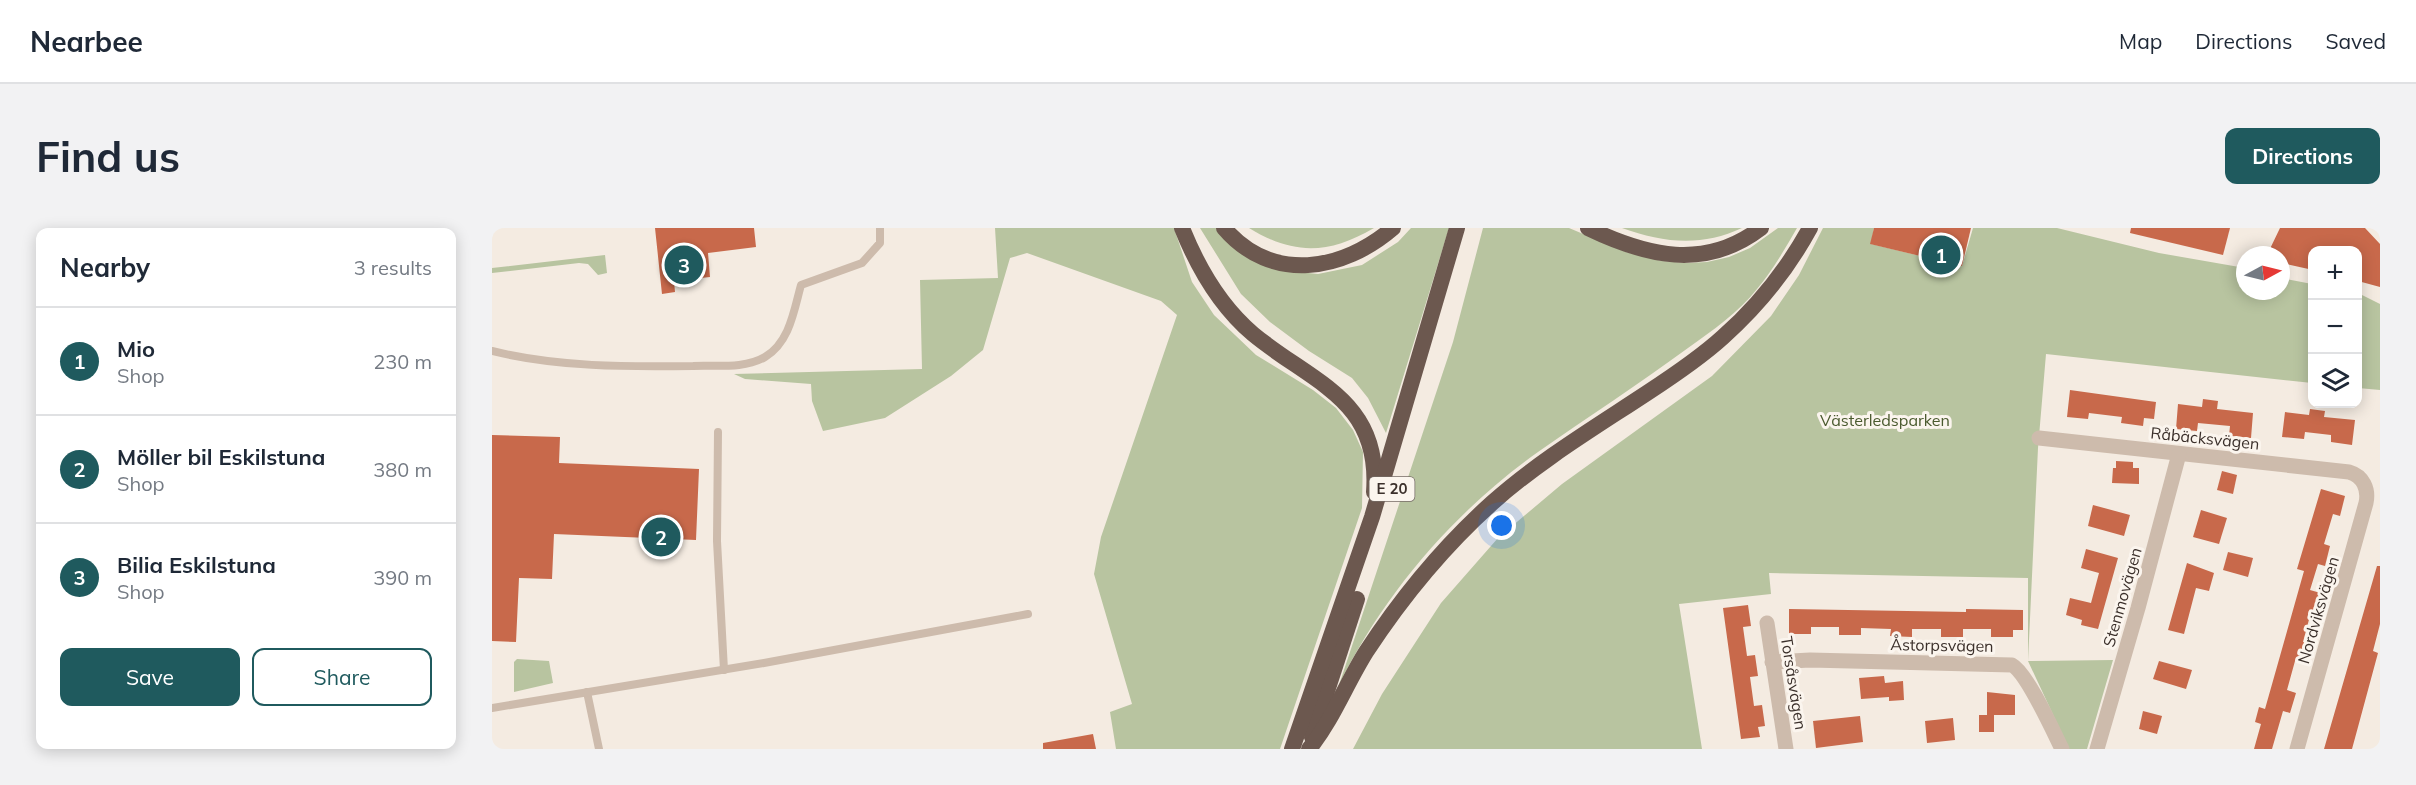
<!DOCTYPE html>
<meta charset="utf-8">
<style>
body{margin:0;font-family:Mulish,sans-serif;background:#f2f2f3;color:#1f2937}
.controls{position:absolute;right:18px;top:18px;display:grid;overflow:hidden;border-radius:12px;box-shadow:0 3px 15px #0003}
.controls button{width:54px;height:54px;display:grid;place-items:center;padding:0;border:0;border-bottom:2px solid #e0e1e3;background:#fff;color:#1f2937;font:30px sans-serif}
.compass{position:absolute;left:1744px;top:18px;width:54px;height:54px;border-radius:50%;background:#fff;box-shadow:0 3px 15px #0003;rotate:83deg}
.you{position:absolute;left:1010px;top:298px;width:21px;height:21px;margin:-15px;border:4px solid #fff;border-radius:50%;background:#1a73e8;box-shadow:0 0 0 9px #1a73e833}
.badge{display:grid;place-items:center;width:39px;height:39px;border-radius:50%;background:#1f5a5e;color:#fff;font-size:20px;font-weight:700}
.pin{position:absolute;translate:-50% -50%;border:3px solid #fff;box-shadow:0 2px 6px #0006}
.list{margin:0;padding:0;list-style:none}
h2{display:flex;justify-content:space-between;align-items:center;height:78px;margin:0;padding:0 24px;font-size:26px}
h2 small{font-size:20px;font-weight:400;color:#747a83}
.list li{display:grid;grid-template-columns:39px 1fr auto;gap:18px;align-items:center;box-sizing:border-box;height:108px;padding:0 24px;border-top:2px solid #e0e1e3}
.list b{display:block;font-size:22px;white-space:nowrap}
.list p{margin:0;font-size:20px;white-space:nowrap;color:#747a83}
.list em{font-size:20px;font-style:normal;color:#747a83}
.actions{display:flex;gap:12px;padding:18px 24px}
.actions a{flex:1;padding:14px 0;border:2px solid #1f5a5e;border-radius:12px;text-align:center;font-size:21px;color:#1f5a5e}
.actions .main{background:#1f5a5e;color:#fff}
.icon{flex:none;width:33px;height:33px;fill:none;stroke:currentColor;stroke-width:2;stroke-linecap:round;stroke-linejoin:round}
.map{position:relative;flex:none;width:1888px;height:521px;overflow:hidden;border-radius:12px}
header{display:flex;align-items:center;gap:36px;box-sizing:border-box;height:84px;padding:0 30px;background:#fff;border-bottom:2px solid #e0e1e3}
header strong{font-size:28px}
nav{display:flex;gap:33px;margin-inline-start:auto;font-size:21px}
.intro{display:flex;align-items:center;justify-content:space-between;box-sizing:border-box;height:144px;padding:0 36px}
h1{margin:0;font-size:42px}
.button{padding:15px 27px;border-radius:12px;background:#1f5a5e;color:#fff;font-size:21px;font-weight:700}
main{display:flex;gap:36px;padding:0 36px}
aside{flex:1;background:#fff;border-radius:12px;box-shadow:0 3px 15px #0003}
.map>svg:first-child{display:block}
.green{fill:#b8c4a0}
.building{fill:#c8694b}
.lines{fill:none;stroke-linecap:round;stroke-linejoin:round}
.service{stroke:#cdbbac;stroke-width:8}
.minor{stroke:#cdbbac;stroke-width:15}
.trunk{stroke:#6c584f;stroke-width:16}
.labels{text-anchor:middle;stroke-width:6;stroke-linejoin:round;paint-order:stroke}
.shield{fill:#fbf5ee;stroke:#756b66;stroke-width:1.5}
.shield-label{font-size:15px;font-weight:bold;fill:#3b302b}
.park-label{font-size:16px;fill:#4a5a2e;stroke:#fbf5ee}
.street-label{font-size:16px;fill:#3b302b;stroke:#fbf5ee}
</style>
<header>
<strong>Nearbee</strong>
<nav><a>Map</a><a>Directions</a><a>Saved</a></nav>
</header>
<div class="intro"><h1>Find us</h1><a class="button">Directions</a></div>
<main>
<aside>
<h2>Nearby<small>3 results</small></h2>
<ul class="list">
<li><span class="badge">1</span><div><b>Mio</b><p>Shop</p></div><em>230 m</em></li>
<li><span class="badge">2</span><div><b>Möller bil Eskilstuna</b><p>Shop</p></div><em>380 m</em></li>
<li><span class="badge">3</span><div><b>Bilia Eskilstuna</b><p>Shop</p></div><em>390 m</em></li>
</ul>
<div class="actions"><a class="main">Save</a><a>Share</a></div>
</aside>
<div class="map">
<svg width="1888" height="521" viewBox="0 0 1888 521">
<rect width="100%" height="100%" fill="#f4ebe1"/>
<!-- green -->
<g class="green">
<path d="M 503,0 L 682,0 L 700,54 L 722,87 L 764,127 L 821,162 L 844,180 L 861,202 L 871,224 L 870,280 L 788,521 L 624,521 L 618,484 L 640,476 L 602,346 L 609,309 L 685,87 L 669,73 L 535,25 L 518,30 L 491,122 L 459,148 L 393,190 L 331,203 L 320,173 L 319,156 L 253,151 L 242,146 L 430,141 L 428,52 L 506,50 Z"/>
<path d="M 708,0 L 725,0 L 807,44 L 826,46 L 870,37 L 906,14 L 919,0 L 957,0 L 894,205 L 876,170 L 860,150 L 817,123 L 778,94 L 749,66 Z"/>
<path d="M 757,0 L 882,0 C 836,27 801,27 757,0 Z"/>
<path d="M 991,0 L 1077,0 L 1134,24 L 1170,33 L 1194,35 L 1215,34 L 1237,29 L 1258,20 L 1286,0 L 1305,0 C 1293,21 1280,43 1265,61 C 1247,84 1220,103 1196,120 C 1147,156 1096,189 1046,224 C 963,283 892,365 847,457 L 961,114 Z"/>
<path d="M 1130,0 L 1250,0 C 1210,19 1171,15 1130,0 Z"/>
<path d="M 1331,0 L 1382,0 L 1379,16 L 1470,38 L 1481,0 L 1565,0 L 1667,25 L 1753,40 L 1753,63 L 1789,63 L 1789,50 L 1820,56 L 1820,155 L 1554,126 L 1546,220 L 1536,433 L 1621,432 L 1595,521 L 1577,521 L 1536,433 L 1536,350 L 1277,345 L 1279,366 L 1187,376 L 1210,521 L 861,521 L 890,466 L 949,375 L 1006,310 L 1070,256 L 1220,148 L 1279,88 L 1307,47 Z"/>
<path d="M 113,27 L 115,45 L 106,47 L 96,36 L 87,35 L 0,45 L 0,40 Z"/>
<path d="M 1866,65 L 1888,76 L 1888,162 L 1866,160 Z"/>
<path d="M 25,431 L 57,433 L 61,455 L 22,464 L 22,434 Z"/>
</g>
<!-- building -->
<g class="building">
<path d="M 163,0 L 262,0 L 264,19 L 216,25 L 218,49 L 182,53 L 183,64 L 170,66 Z"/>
<path d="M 1382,0 L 1479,0 L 1470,38 L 1378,16 Z"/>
<path d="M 1639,0 L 1738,0 L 1731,27 L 1638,5 Z"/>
<path d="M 1788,0 L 1873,0 L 1888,16 L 1888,59 L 1866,53 L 1866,22 L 1821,22 L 1821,42 L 1789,35 L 1789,27 L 1775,27 Z"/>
<path d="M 1578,162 L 1664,174 L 1662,191 L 1652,190 L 1651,198 L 1629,195 L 1630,189 L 1597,185 L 1596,191 L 1575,189 Z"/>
<path d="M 1711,171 L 1726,173 L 1725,181 L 1761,185 L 1759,210 L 1737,208 L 1738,198 L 1706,195 L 1705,203 L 1684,201 L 1686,176 L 1710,179 Z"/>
<path d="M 1818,181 L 1833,183 L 1832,189 L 1863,192 L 1860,217 L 1839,214 L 1839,207 L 1813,204 L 1812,211 L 1790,209 L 1793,184 L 1817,187 Z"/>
<path d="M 0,207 L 68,209 L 67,235 L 207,241 L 204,312 L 62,306 L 60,351 L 27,350 L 24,414 L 0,413 Z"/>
<path d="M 1624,233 L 1641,234 L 1641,240 L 1647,240 L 1647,256 L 1620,255 L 1621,240 L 1624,240 Z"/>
<path d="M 1730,243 L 1745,247 L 1741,266 L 1725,262 Z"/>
<path d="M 1829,261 L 1853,268 L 1848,288 L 1841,286 L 1832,316 L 1838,318 L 1833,338 L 1826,336 L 1818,362 L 1832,366 L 1827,386 L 1819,384 L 1811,414 L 1817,416 L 1812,436 L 1803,433 L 1795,462 L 1804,465 L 1798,485 L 1791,483 L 1780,521 L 1762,521 L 1769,496 L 1763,494 L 1767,479 L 1773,481 L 1801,382 L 1812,343 L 1805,341 Z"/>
<path d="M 1601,277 L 1638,287 L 1632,308 L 1596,298 Z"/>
<path d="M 1709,282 L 1735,290 L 1727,316 L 1701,309 Z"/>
<path d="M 1594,321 L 1626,330 L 1606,401 L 1589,397 L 1590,392 L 1574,387 L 1578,370 L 1599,375 L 1607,345 L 1589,340 Z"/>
<path d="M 1736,324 L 1761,330 L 1756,349 L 1731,342 Z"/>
<path d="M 1695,335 L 1722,345 L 1717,363 L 1704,360 L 1692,406 L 1676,402 Z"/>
<path d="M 1885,338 L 1888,338 L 1888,396 L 1881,423 L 1886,425 L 1866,499 L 1860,521 L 1832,521 Z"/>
<path d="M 1256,377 L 1259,398 L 1251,399 L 1255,428 L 1263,427 L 1266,448 L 1258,449 L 1262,478 L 1270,477 L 1273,498 L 1266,499 L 1268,509 L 1249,511 L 1231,380 Z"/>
<path d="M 1297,381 L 1474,384 L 1474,381 L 1531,382 L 1531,402 L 1521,402 L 1521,409 L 1499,409 L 1499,401 L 1471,401 L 1471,409 L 1449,409 L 1449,401 L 1420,401 L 1420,409 L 1398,408 L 1399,401 L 1369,400 L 1369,407 L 1347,407 L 1347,399 L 1319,399 L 1319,406 L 1297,406 Z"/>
<path d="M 1667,433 L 1700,442 L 1694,461 L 1661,451 Z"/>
<path d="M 1392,448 L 1393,455 L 1411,453 L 1412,472 L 1397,473 L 1397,469 L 1369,471 L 1367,450 Z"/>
<path d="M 1495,464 L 1523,467 L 1523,487 L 1495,487 Z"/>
<path d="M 1651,483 L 1670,488 L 1665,506 L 1647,501 Z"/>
<rect x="1487" y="487" width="15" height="17"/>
<path d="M 1368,488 L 1371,514 L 1324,520 L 1321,493 Z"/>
<path d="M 1461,490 L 1463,512 L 1435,515 L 1433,493 Z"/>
<path d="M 601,506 L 604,521 L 551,521 L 551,515 Z"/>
</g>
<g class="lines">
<!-- service -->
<g class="service">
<path d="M 0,123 C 65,139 134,139 201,138 C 224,137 253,141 273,129 C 298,114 302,82 309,57 L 370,35 L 388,15 L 388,0"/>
<path d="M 226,204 L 225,313 L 232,442"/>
<path d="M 95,464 L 107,521"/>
<path d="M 0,480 L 272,435 L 536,386"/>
</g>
<!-- minor -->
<g class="minor">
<path d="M 1547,210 L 1857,244 C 1871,248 1877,261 1874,275 L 1805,521"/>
<path d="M 1275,395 L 1294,521"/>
<path d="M 1280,434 L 1318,432 L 1520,437 C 1535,445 1561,503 1570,521"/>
<path d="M 1605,521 L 1646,380 L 1687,226"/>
</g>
<!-- trunk -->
<g class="trunk">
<path d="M 690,0 C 706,40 728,78 761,106 C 820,155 889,171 882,264"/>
<path d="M 732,0 C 780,56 851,43 901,0"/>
<path d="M 1096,0 C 1154,28 1213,43 1269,0"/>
<path d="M 820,509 L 865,371"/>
<path d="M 800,521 L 880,289 L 965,0"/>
<path d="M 817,521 C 841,491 854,456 874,424 C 910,369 951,319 1000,275 C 1047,233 1102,200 1155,165 C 1181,148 1208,130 1231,109 C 1267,77 1295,42 1318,0"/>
</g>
</g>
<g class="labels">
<!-- shield labels -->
<rect class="shield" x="877.5" y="249" width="45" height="24" rx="4.5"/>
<g class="shield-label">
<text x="900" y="266">E 20</text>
</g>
<!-- park labels -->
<g class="park-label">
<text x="1393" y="198">Västerledsparken</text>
</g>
<!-- street labels -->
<g class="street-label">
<text transform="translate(1713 210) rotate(6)" y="6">Råbäcksvägen</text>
<text transform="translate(1630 369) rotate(-74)" y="6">Stenmovägen</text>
<text transform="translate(1826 382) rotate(-74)" y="6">Nordviksvägen</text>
<text transform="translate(1450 417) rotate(1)" y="6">Åstorpsvägen</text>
<text transform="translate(1302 455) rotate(81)" y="6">Torsåsvägen</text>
</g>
</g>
</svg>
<div class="controls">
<button>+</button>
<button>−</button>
<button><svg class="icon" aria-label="layers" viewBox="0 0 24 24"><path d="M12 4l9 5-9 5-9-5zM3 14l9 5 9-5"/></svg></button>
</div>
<svg class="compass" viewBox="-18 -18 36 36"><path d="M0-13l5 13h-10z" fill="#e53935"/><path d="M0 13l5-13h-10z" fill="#747a83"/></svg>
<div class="you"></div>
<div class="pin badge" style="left:1449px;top:27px">1</div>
<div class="pin badge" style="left:169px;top:309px">2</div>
<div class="pin badge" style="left:192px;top:37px">3</div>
</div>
</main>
